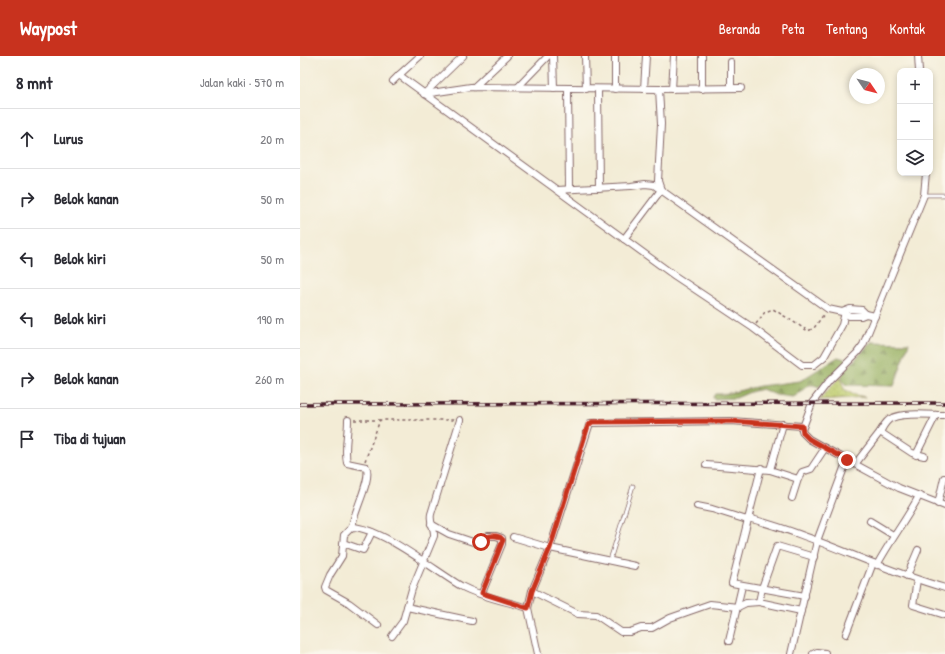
<!DOCTYPE html>
<html lang="id">
<meta charset="utf-8">
<style>
body{margin:0;font-family:"Patrick Hand",sans-serif;background:#f7f7f7;color:#2b2b33}
.controls{position:absolute;right:12px;top:12px;display:grid;overflow:hidden;border-radius:8px;box-shadow:0 2px 6px #0003}
.controls button{width:36px;height:36px;display:grid;place-items:center;padding:0;border:0;border-bottom:1px solid #e1e1e2;background:#fff;color:#2b2b33;font:20px sans-serif}
.compass{position:absolute;left:549px;top:12px;width:36px;height:36px;border-radius:50%;background:#fff;box-shadow:0 2px 6px #0003;rotate:125deg}
.stop{position:absolute;width:12px;height:12px;margin:-9px;border:3px solid #c8321e;border-radius:50%;background:#fff}
.stop.end{background:#c8321e;border-color:#fff;box-shadow:0 1px 4px #0008}
.list{margin:0;padding:0;list-style:none}
h2{display:flex;justify-content:space-between;align-items:center;height:52px;margin:0;padding:0 16px;font-size:17px}
h2 small{font-size:13px;font-weight:400;color:#7c7c81}
.list li{display:grid;grid-template-columns:26px 1fr auto;gap:12px;align-items:center;box-sizing:border-box;height:60px;padding:0 16px;border-top:1px solid #e1e1e2}
.list b{display:block;font-size:15px;white-space:nowrap}
.list em{font-size:13px;font-style:normal;color:#7c7c81}
.icon{flex:none;width:22px;height:22px;fill:none;stroke:currentColor;stroke-width:2;stroke-linecap:round;stroke-linejoin:round}
.map{position:relative;flex:none;width:645px;height:598px;overflow:hidden}
header{display:flex;align-items:center;gap:24px;box-sizing:border-box;height:56px;padding:0 20px;background:#c8321e;color:#fff}
header strong{font-size:19px}
nav{display:flex;gap:22px;margin-inline-start:auto;font-size:14px}
main{display:flex}
aside{flex:1;background:#fff}
.map>svg:first-child{display:block}
.grass{fill:url(#grass-dots);stroke:#85764d}
.forest{fill:url(#forest-firs);stroke:#716846}
.lines{fill:none;stroke-linecap:round;stroke-linejoin:round}
.service-casing{stroke:#856767;stroke-width:4.5}
.minor-casing{stroke:#856767;stroke-width:8}
.path{stroke:#856767;stroke-width:1.5;stroke-dasharray:3 3;stroke-linecap:butt}
.service{stroke:#fff;stroke-width:3}
.minor{stroke:#fff;stroke-width:6}
.rail-casing{stroke:#4a1f2b;stroke-width:3.5}
.rail{stroke:#fbf7ec;stroke-width:2;stroke-dasharray:6;stroke-linecap:butt}
.route{stroke:#c8321e;stroke-width:5}
</style>
<header>
<strong>Waypost</strong>
<nav><a>Beranda</a><a>Peta</a><a>Tentang</a><a>Kontak</a></nav>
</header>
<main>
<aside>
<h2>8 mnt<small>Jalan kaki · 570 m</small></h2>
<ul class="list">
<li><svg class="icon" aria-label="ahead" viewBox="0 0 24 24"><path d="M12 20V5M6 11l6-6 6 6"/></svg><div><b>Lurus</b></div><em>20 m</em></li>
<li><svg class="icon" aria-label="right" viewBox="0 0 24 24"><path d="M7 20v-9h11M14 6l5 5-5 5"/></svg><div><b>Belok kanan</b></div><em>50 m</em></li>
<li><svg class="icon" aria-label="left" viewBox="0 0 24 24"><path d="M17 20v-9H6M10 6l-5 5 5 5"/></svg><div><b>Belok kiri</b></div><em>50 m</em></li>
<li><svg class="icon" aria-label="left" viewBox="0 0 24 24"><path d="M17 20v-9H6M10 6l-5 5 5 5"/></svg><div><b>Belok kiri</b></div><em>190 m</em></li>
<li><svg class="icon" aria-label="right" viewBox="0 0 24 24"><path d="M7 20v-9h11M14 6l5 5-5 5"/></svg><div><b>Belok kanan</b></div><em>260 m</em></li>
<li><svg class="icon" aria-label="arrive" viewBox="0 0 24 24"><path d="M6 21V4h12l-3 4 3 4H6"/></svg><div><b>Tiba di tujuan</b></div></li>
</ul>
</aside>
<div class="map">
<svg width="645" height="598" viewBox="0 0 645 598">
<defs>
<pattern id="grass-dots" width="8" height="8" patternUnits="userSpaceOnUse"><rect width="8" height="8" fill="#c0cd6f"/><path d="M2 2h.1M6 6h.1" fill="none" stroke="#a6b060" stroke-width="1.8" stroke-linecap="round"/></pattern>
<pattern id="forest-firs" width="22" height="20" patternUnits="userSpaceOnUse"><rect width="22" height="20" fill="#98b062"/><path d="M5 1l3.5 6h-7zM16 11l3.5 6h-7z" fill="#7e8f51"/></pattern>
</defs>
<rect width="100%" height="100%" fill="#fbf7ec"/>
<filter id="ink" filterUnits="userSpaceOnUse"><feTurbulence type="fractalNoise" baseFrequency=".025" numOctaves="2"/><feDisplacementMap in="SourceGraphic" scale="8" xChannelSelector="R" yChannelSelector="G"/><feConvolveMatrix kernelMatrix="1 2 1 2 8 2 1 2 1" color-interpolation-filters="sRGB"/></filter>
<filter id="wash" filterUnits="userSpaceOnUse"><feTurbulence type="fractalNoise" baseFrequency=".012" numOctaves="4" result="noise"/><feDisplacementMap in="SourceGraphic" scale="16" xChannelSelector="R" yChannelSelector="G"/><feGaussianBlur stdDeviation="0.9" result="paint"/><feColorMatrix in="noise" values="0 0 0 0 0 0 0 0 0 0 0 0 0 0 0 0 0 1.4 0 .05"/><feComposite in="paint" operator="in"/></filter>
<g filter="url(#wash)">
<rect width="100%" height="100%" fill="#f3ecd6"/>
<!-- grass -->
<path class="grass" d="M 540,321 L 544,333 L 552,338 L 565,341 L 519,344 Z"/>
<!-- forest -->
<g class="forest">
<path d="M 571,286 L 609,287 L 594,330 L 546,329 L 542,324 L 542,318 Z"/>
<path d="M 538,301 L 548,304 L 519,331 C 505,324 505,336 493,341 L 476,339 L 462,333 L 450,336 L 436,342 L 414,343 L 413,341 L 415,338 L 425,338 L 460,330 L 500,325 Z"/>
</g>
</g>
<g filter="url(#ink)">
<g class="lines">
<!-- service casing -->
<g class="service-casing">
<g id="service">
<path d="M 624,139 L 645,139"/>
<path d="M 310,504 L 333,430"/>
</g>
</g>
<!-- minor casing -->
<g class="minor-casing">
<g id="minor">
<path d="M 120,0 L 99,19 L 257,134 L 331,130 L 345,128 L 354,129 L 528,253 L 542,256 L 550,253 L 562,254 L 566,258 L 575,260"/>
<path d="M 253,0 L 254,32"/>
<path d="M 285,0 L 286,33"/>
<path d="M 618,0 L 619,15"/>
<path d="M 431,6 L 431,32"/>
<path d="M 93,25 L 99,19"/>
<path d="M 174,31 L 207,0"/>
<path d="M 218,31 L 248,0"/>
<path d="M 268,33 L 269,133"/>
<path d="M 298,33 L 299,132"/>
<path d="M 315,33 L 315,0"/>
<path d="M 344,33 L 346,0"/>
<path d="M 359,33 L 441,32"/>
<path d="M 372,33 L 374,0"/>
<path d="M 402,33 L 402,0"/>
<path d="M 124,38 L 171,31 L 359,33 L 361,68 L 358,125 L 361,134 L 324,183"/>
<path d="M 124,38 L 163,0"/>
<path d="M 626,117 L 624,139 L 563,289 L 557,297 L 529,325 L 512,347 L 502,374 L 503,377 L 509,383 L 525,392 L 599,432 L 645,450"/>
<path d="M 257,134 L 375,220 L 453,272 L 502,309 L 514,309 L 524,301 L 542,269 L 545,256"/>
<path d="M 545,256 L 549,260 L 561,260 L 566,258"/>
<path d="M 48,364 C 48,379 44,392 47,407 L 66,411 C 73,421 53,457 52,471"/>
<path d="M 580,376 C 583,371 586,364 592,362 C 604,356 631,359 645,359"/>
<path d="M 616,399 L 636,359"/>
<path d="M 556,407 L 580,376 L 612,397 L 624,400"/>
<path d="M 406,409 L 470,414 L 498,423"/>
<path d="M 461,412 L 432,527 L 505,540"/>
<path d="M 470,414 L 483,368"/>
<path d="M 492,442 L 498,423 L 502,416 L 511,413 L 525,392"/>
<path d="M 638,448 L 644,422"/>
<path d="M 397,450 L 412,453 L 447,464"/>
<path d="M 448,462 C 516,480 578,513 645,532"/>
<path d="M 570,465 L 593,479"/>
<path d="M 131,468 L 149,478 L 176,487 L 181,486 L 188,480 L 196,480 L 202,482 L 202,488 L 182,537"/>
<path d="M 213,481 L 250,492 L 335,510"/>
<path d="M 43,487 L 63,494 L 72,476"/>
<path d="M 577,509 C 590,485 606,464 619,440"/>
<path d="M 607,520 L 618,494"/>
<path d="M 617,524 L 613,549 L 645,559"/>
<path d="M 232,535 L 278,558 L 296,559 L 321,576 L 330,576 L 341,572 L 352,572 L 370,562 L 410,548 L 438,551 L 446,547 L 459,546"/>
<path d="M 107,551 L 172,565"/>
<path d="M 501,555 L 459,546 L 462,532 L 477,490 L 514,501"/>
<path d="M 78,569 L 49,547 L 26,534 L 25,531 L 30,519 L 42,500 L 44,479 L 52,471 C 82,472 134,514 161,530 C 181,541 206,545 228,552"/>
<path d="M 546,578 L 573,507"/>
<path d="M 92,580 L 103,565 L 112,533 L 134,480 C 135,472 129,467 131,458 L 160,364"/>
<path d="M 429,585 L 442,530"/>
<path d="M 238,598 L 228,552 L 232,535 L 250,492 L 290,367 L 431,365 L 502,370"/>
<path d="M 491,598 L 517,485 L 547,404"/>
<path d="M 513,598 L 517,596 L 525,597"/>
</g>
</g>
<!-- path -->
<g class="path">
<path d="M 456,268 L 465,256 L 473,253 L 508,275 L 514,272 L 524,258"/>
<path d="M 54,364 L 80,364"/>
<path d="M 65,405 L 80,364 L 155,364"/>
</g>
<!-- service -->
<use href="#service" class="service"/>
<!-- minor -->
<use href="#minor" class="minor"/>
<!-- rail casing -->
<g class="rail-casing">
<path id="rail" d="M 0,348 L 645,347"/>
</g>
<!-- rail -->
<use href="#rail" class="rail"/>
</g>
</g>
<g class="lines" filter="url(#ink)">
<!-- route -->
<path class="route" d="M 181,486 C 188,480 191,478 200,481 L 203,484 L 182,537 L 228,552 L 232,535 L 250,492 L 288,370 L 292,366 L 431,365 L 502,370 L 503,377 L 509,383 L 547,404"/>
</g>
</svg>
<div class="controls">
<button>+</button>
<button>−</button>
<button><svg class="icon" aria-label="layers" viewBox="0 0 24 24"><path d="M12 4l9 5-9 5-9-5zM3 14l9 5 9-5"/></svg></button>
</div>
<svg class="compass" viewBox="-18 -18 36 36"><path d="M0-13l5 13h-10z" fill="#e53935"/><path d="M0 13l5-13h-10z" fill="#7c7c81"/></svg>
<div class="stop" style="left:181px;top:486px"></div>
<div class="stop end" style="left:547px;top:404px"></div>
</div>
</main>
